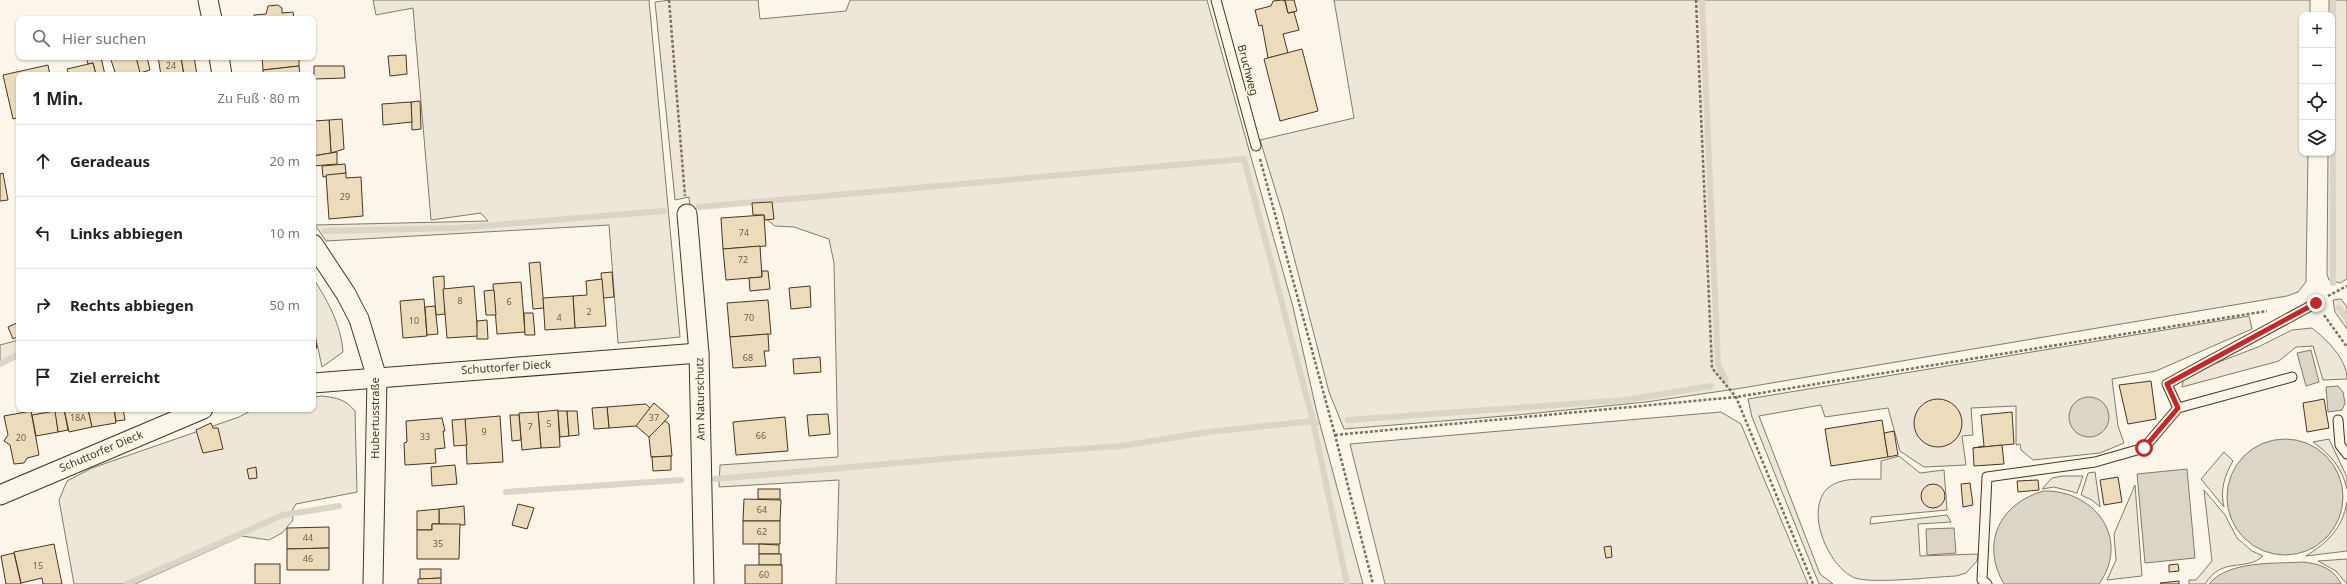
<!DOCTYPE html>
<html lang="de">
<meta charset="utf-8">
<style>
body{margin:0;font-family:"Noto Sans",sans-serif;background:#f6f6f6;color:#222}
.controls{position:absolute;right:12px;top:12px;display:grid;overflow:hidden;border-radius:8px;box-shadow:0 1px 3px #0004}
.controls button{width:36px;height:36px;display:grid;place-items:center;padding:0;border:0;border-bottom:1px solid #e0e0e0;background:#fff;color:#222;font:20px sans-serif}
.stop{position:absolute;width:12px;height:12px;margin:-9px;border:3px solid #c62828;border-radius:50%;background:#fff}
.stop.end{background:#c62828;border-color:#fff;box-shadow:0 1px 4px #0008}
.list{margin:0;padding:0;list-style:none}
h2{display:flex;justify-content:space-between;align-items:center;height:52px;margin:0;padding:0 16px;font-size:17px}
h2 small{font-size:13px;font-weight:400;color:#767676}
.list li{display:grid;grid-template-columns:26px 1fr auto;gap:12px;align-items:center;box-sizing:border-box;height:72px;padding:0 16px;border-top:1px solid #e0e0e0}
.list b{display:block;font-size:15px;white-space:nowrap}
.list em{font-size:13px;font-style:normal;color:#767676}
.icon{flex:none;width:22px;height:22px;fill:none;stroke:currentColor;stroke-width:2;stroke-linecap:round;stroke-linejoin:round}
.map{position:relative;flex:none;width:2347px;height:584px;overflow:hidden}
.search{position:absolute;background:#fff;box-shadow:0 1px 3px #0004;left:16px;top:16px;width:300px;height:44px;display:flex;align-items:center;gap:10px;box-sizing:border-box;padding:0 14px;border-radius:8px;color:#767676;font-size:15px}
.panel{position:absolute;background:#fff;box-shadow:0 1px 3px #0004;left:16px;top:72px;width:300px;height:340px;border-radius:8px}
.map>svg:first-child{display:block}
.green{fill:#ede6d9;stroke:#887966}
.water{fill:#dcd4c6;stroke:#887966}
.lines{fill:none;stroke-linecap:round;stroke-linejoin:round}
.stream{stroke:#dcd4c6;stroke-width:6}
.building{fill:#ecdcbc;stroke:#4a3520}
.service-casing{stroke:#4a3520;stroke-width:11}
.minor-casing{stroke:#4a3520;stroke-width:21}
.path{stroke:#7f6f5c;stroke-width:2.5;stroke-dasharray:3 2;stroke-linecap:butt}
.service{stroke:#fbf6e9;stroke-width:9}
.minor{stroke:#fbf6e9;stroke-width:19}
.route{stroke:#c62828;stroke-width:5}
.labels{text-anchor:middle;stroke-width:3;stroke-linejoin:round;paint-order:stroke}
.number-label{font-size:9px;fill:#725f47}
.street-label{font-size:11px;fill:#4a3520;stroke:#fbf6e9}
</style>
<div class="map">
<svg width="2347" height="584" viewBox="0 0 2347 584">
<rect width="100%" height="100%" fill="#fbf6e9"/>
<!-- green -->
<g class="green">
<path d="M 373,0 L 649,0 L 680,337 L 618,343 L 609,225 L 326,241 L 315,225 L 488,221 L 481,213 L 431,220 L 413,8 L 376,15 Z"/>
<path d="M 670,0 L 758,0 L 760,19 L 846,11 L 850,0 L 1207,0 L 1293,307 L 1317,413 L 1363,584 L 836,584 L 839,480 L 719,487 L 720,465 L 838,457 L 834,263 L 829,239 L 794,227 L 775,226 L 766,219 L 760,201 L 690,209 L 689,197 L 675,200 L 655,2 Z"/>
<path d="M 1334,0 L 2310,0 L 2310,15 L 2302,15 L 2302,153 L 2308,153 L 2306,282 L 2298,292 L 2287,296 L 1736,389 L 1646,402 L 1517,415 L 1344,429 L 1329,392 L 1283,215 L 1260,140 L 1354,118 Z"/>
<path d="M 2329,0 L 2347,0 L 2347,279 L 2340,283 L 2329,280 L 2327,274 L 2328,153 L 2332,153 L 2332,15 L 2329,15 Z"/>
<path d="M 313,278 C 328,301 341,325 343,352 L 322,367 L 313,325 Z"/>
<path d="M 2341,299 L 2347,307 L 2347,329 L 2335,312 L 2333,300 Z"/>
<path d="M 2249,316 L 2252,329 L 2156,371 L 2112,379 L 2118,426 L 2124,443 L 2100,453 L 2033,460 L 2021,450 L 2020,444 L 2016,445 L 2016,406 L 1971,408 L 1973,435 L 1962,436 L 1966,465 L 1924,467 L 1900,451 L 1888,408 L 1825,417 L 1821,405 L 1759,416 L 1820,574 L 1833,584 L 1819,584 L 1752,417 L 1748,399 Z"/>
<path d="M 2312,328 C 2327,340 2347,359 2347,379 L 2323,380 L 2313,346 L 2296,347 L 2279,361 L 2182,387 L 2183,381 L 2190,373 L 2258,347 L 2292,330 Z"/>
<path d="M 19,340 L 19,357 L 0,366 L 0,345 Z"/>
<path d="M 322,396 C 337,398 345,399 355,411 L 357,492 L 296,504 L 292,511 L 293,520 L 282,533 L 269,540 L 242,536 L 135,584 L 74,584 L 59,500 L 67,481 L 92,468 L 239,417 L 254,409 L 313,409 L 313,397 Z"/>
<path d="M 1721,412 L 1741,424 L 1808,584 L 1385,584 L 1350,444 Z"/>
<path d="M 2329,439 L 2347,477 L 2347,489 C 2342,468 2330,454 2313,442 Z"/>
<path d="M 2224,452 L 2233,461 C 2224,476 2220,491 2224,507 L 2201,479 Z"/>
<path d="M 1899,456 L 1920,473 L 1944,470 L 1947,510 L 1871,517 L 1870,524 L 1947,515 L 1951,522 L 1918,524 L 1920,556 L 1978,554 L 1977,561 L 1966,573 L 1956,576 C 1932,577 1875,584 1855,578 C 1828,567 1804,510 1828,488 C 1842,476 1865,480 1881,479 L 1881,461 Z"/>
<path d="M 2095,472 L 2100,507 L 2092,500 L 2081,495 L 2088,473 Z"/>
<path d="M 2063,476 L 2083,476 L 2077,493 L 2054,487 L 2042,489 L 2052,478 Z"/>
<path d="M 2135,485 L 2142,576 L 2107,580 L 2116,560 L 2114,534 Z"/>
<path d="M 2204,490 L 2225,515 L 2237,538 L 2252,551 L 2263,556 C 2246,572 2222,556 2205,584 L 2189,584 L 2189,580 L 2196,580 L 2212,561 Z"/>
<path d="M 2347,502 L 2347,551 L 2306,556 C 2328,542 2342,529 2347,502 Z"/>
<path d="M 2347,559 L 2347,584 L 2336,571 L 2318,561 Z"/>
</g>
<!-- water -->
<g class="water">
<path d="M 2311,350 L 2319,382 L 2306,386 L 2297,353 Z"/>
<path d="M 2338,386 L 2343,392 L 2345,403 L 2342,410 L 2328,412 L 2326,387 Z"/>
<circle cx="2089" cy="417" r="20"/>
<circle cx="2285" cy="497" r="58"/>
<path d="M 2187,469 L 2195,558 L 2145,563 L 2137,474 Z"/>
<path d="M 2044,491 C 2095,490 2131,539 2099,584 L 2004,584 C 1980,543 2000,503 2044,491 Z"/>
<path d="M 1954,528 L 1956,553 L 1927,555 L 1926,529 Z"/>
<path d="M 2303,562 C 2320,564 2333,568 2341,584 L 2209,584 C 2229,560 2275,564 2303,562 Z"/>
</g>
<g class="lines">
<!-- stream -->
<g class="stream">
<path d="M 1702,0 L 1718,364 L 1726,381"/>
<path d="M 2333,0 L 2333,283"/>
<path d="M 699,207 L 1244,159 L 1313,421 L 1347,584"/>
<path d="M 324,231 L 457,228 L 664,211"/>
<path d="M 2339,308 L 2347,319"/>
<path d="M 0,364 L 19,354"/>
<path d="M 1348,420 L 1626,400 L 1711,386"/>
<path d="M 715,479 L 977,456 L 1121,446 L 1208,432 L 1313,421 L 1316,423"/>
<path d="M 506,492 L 681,480"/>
<path d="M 127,584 L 283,515 L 339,506"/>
</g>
</g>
<!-- building -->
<g class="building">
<path d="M 1282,0 L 1285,1 L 1288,13 L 1294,12 L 1299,30 L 1283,34 L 1288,53 L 1268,58 L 1262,25 L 1259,26 L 1255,10 L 1271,6 L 1273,1 Z"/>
<path d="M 1285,0 L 1294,0 L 1297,11 L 1288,13 Z"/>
<path d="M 278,5 L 282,8 L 282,13 L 293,12 L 294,19 L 254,19 L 254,15 L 266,14 L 268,6 Z"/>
<path d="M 1302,49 L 1318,111 L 1280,121 L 1264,59 Z"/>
<path d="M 406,55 L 407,74 L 390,76 L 388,56 Z"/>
<path d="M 86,57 L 101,57 L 105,75 L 96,75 L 93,63 L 88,64 Z"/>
<path d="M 110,57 L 136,57 L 142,75 L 116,75 Z"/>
<path d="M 136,57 L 147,57 L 150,70 L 140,73 Z"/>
<path d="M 158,57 L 181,57 L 184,75 L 161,75 Z"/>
<path d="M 181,57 L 194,57 L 197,75 L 184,75 Z"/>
<path d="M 262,57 L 299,57 L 299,66 L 263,70 Z"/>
<path d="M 93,63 L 96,75 L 69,75 L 67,69 Z"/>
<path d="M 48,65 L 50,75 L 19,75 L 19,117 L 13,119 L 3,75 Z"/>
<path d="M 299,66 L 300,75 L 263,75 L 263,70 Z"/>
<path d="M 314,66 L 344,66 L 345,78 L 314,79 Z"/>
<path d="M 420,101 L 421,129 L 412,130 L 411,102 Z"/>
<path d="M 411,102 L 412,122 L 383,125 L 382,104 Z"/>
<path d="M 342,119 L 344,149 L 331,153 L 329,120 Z"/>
<path d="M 329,120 L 331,153 L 313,156 L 313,121 Z"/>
<path d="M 337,152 L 337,164 L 313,166 L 313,156 Z"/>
<path d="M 345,164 L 346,173 L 323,177 L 322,166 Z"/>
<path d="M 3,173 L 8,200 L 0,201 L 0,174 Z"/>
<path d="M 346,173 L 346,178 L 361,177 L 363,216 L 329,219 L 326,175 Z"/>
<path d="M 772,202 L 774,219 L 765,220 L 764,215 L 753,215 L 752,203 Z"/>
<path d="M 764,215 L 766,246 L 723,249 L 721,218 Z"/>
<path d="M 760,246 L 762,277 L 726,280 L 723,249 Z"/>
<path d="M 540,262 L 544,308 L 533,309 L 529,263 Z"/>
<path d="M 762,271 L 768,271 L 770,289 L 750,291 L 749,278 L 762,277 Z"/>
<path d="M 612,272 L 614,297 L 603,298 L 601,273 Z"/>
<path d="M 444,276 L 445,314 L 436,315 L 433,277 Z"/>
<path d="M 602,279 L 606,326 L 575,328 L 573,296 L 587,295 L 586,281 Z"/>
<path d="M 521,282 L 525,332 L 497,334 L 493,284 Z"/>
<path d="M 474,286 L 478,336 L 447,338 L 443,289 Z"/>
<path d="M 810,286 L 811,307 L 791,309 L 789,288 Z"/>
<path d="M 494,290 L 496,315 L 486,315 L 484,291 Z"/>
<path d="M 573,296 L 575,328 L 545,330 L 543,298 Z"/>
<path d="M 424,299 L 427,336 L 403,338 L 400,301 Z"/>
<path d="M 768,300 L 771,334 L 730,337 L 727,303 Z"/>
<path d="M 435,306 L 438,334 L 427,335 L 425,307 Z"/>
<path d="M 524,313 L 533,313 L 535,335 L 525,335 Z"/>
<path d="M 487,320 L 488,339 L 477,339 L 477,321 Z"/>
<path d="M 19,322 L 19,336 L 13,339 L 8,327 Z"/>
<path d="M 313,326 L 317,348 L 313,349 Z"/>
<path d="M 768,334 L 769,351 L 764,351 L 766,366 L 733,368 L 730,337 Z"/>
<path d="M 820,357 L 821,372 L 794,374 L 793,359 Z"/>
<path d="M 2151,381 L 2156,419 L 2128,424 L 2119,385 Z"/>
<circle cx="1938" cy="423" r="24"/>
<path d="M 2324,399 L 2329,428 L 2307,432 L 2303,403 Z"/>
<path d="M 654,403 L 669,416 L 650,438 L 635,425 Z"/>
<path d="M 646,404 L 650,408 L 636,426 L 609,428 L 607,407 Z"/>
<path d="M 607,407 L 609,428 L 594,429 L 592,408 Z"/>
<path d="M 54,409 L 64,409 L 68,430 L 58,432 Z"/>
<path d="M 64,409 L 88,409 L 92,427 L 69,432 Z"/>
<path d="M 88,409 L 114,409 L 116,423 L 92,427 Z"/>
<path d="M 114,409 L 123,409 L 125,420 L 116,421 Z"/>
<path d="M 558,410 L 560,447 L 541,448 L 538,412 Z"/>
<path d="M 31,411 L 39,455 L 27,458 L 24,463 L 14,464 L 10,445 L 4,441 L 8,435 L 4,416 Z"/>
<path d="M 55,411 L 58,432 L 36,436 L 32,415 Z"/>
<path d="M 558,411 L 567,411 L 569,436 L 560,437 Z"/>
<path d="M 567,411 L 577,411 L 579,435 L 569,436 Z"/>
<path d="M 538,412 L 541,448 L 522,450 L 519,413 Z"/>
<path d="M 2012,412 L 2014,444 L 1973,448 L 1984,446 L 1981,415 Z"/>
<path d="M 828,414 L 830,434 L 809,436 L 807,415 Z"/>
<path d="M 510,415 L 519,415 L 521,440 L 512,441 Z"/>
<path d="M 500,416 L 503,462 L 467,464 L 465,419 Z"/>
<path d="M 785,417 L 788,451 L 736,455 L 733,422 Z"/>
<path d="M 442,418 L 445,431 L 443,431 L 445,448 L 435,449 L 436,463 L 405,465 L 404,443 L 407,442 L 406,421 Z"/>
<path d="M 465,419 L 467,445 L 454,446 L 452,420 Z"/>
<path d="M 1882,420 L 1888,457 L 1831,466 L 1825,429 Z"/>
<path d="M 665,421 L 669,424 L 672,456 L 651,457 L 649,437 Z"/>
<path d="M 211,423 L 213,428 L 218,428 L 223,449 L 203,453 L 196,430 Z"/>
<path d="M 1894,431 L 1898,455 L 1888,457 L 1884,433 Z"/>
<path d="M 2002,445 L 2004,464 L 1974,466 L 1973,448 Z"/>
<path d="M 671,456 L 671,470 L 653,471 L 652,457 Z"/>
<path d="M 455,465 L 457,484 L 432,486 L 431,467 Z"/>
<path d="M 256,467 L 257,478 L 249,479 L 247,469 Z"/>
<path d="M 2118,477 L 2122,502 L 2104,505 L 2100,480 Z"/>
<path d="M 2038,480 L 2039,490 L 2018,492 L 2017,481 Z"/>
<path d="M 1970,483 L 1973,505 L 1963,507 L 1961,484 Z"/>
<circle cx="1933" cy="496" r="12"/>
<rect x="758" y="489" width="22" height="10"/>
<path d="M 744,499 L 781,500 L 780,521 L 743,521 Z"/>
<path d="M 518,504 L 534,508 L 527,529 L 512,525 Z"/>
<path d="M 464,506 L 465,525 L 439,524 L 439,509 Z"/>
<path d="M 439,509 L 439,524 L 432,524 L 432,530 L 417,530 L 417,511 Z"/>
<rect x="743" y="521" width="37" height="23"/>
<path d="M 432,524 L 460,524 L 459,559 L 417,559 L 417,530 L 432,530 Z"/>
<path d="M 329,527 L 329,548 L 287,549 L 287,528 Z"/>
<path d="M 54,544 L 62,584 L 43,584 L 42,578 L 21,583 L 14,552 Z"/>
<path d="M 759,544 L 779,545 L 779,554 L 759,554 Z"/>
<path d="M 1611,546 L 1612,557 L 1606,558 L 1604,547 Z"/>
<path d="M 329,548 L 329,570 L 287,570 L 287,549 Z"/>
<path d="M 14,553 L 21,584 L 6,584 L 1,556 Z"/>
<rect x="759" y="554" width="22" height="11"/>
<rect x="255" y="564" width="25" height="20"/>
<path d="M 2178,564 L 2179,571 L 2169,572 L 2169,565 Z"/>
<rect x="745" y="565" width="37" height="19"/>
<path d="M 420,569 L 441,569 L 441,578 L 420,579 Z"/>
<path d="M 441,578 L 441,584 L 418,584 L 418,579 Z"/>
<path d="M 2179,581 L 2179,584 L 2161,584 L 2160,583 Z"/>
</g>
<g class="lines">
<!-- service casing -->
<g class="service-casing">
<g id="service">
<path d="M 1216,0 L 1256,146"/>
<path d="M 2178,408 L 2167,384 L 2316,303"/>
<path d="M 2338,420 L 2340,445 L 2347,454"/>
<path d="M 1987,584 L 1982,580 L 1987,477 L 2095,462 L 2144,448 L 2178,408 L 2292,377"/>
</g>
</g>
<!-- minor casing -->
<g class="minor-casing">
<g id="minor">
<path d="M 208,0 L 212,19"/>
<path d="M 219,57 L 222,75"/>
<path d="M 687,214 L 699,353 L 704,584"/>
<path d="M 313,244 L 346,294 L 359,319 L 377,378 L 373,584"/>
<path d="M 313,383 L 699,353"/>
<path d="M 0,495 L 203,409"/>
</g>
</g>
<!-- path -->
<g class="path">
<path d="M 669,0 L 685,196"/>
<path d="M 1696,0 L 1712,368 L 1736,397 L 1813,584"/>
<path d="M 1260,159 L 1335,435 L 1373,584"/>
<path d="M 2328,296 L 2347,286"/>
<path d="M 2324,315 L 2347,347"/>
<path d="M 1335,435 L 1736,397 L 2267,311"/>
</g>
<!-- service -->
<use href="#service" class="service"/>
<!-- minor -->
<use href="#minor" class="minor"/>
</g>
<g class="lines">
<!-- route -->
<path class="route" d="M 2144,448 L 2178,408 L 2167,384 L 2316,303"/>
</g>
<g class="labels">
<!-- number labels -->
<g class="number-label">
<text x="171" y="69">24</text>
<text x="345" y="200">29</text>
<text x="744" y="236">74</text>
<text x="743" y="263">72</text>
<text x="460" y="304">8</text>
<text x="509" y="305">6</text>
<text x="589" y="315">2</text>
<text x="559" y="321">4</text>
<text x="749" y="321">70</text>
<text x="414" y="324">10</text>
<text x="748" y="361">68</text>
<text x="78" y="421">18A</text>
<text x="654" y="421">37</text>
<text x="549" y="427">5</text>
<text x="530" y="430">7</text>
<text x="484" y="435">9</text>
<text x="761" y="439">66</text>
<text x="425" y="440">33</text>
<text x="21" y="441">20</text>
<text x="762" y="513">64</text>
<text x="762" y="535">62</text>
<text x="308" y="541">44</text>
<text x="438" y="547">35</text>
<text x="308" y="562">46</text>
<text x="38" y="569">15</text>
<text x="764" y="578">60</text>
</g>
<!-- street labels -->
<g class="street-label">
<text transform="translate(1248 70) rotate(75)" y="4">Bruchweg</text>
<text transform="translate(506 367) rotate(-4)" y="4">Schuttorfer Dieck</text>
<text transform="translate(700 399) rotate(-91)" y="4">Am Naturschutz</text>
<text transform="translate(375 418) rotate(-90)" y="4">Hubertusstraße</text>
<text transform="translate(101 451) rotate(-23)" y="4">Schuttorfer Dieck</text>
</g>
</g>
</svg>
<div class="controls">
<button>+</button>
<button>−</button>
<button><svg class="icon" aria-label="locate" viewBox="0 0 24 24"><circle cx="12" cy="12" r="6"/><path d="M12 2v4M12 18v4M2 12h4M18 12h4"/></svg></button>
<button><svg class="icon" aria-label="layers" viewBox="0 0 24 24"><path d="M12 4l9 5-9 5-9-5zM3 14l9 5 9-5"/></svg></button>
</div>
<div class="stop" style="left:2144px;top:448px"></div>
<div class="stop end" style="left:2316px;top:303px"></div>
<div class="search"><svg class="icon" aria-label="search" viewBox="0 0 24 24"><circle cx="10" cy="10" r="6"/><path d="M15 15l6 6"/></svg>Hier suchen</div>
<section class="panel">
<h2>1 Min.<small>Zu Fuß · 80 m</small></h2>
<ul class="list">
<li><svg class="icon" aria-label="ahead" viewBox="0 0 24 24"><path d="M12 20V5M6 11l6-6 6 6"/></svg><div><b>Geradeaus</b></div><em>20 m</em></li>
<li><svg class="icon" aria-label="left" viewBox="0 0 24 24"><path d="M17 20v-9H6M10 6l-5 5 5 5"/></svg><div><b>Links abbiegen</b></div><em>10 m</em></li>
<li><svg class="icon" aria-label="right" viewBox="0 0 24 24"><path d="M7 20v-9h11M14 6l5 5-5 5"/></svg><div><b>Rechts abbiegen</b></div><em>50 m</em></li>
<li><svg class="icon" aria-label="arrive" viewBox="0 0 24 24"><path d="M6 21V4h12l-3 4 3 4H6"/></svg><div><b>Ziel erreicht</b></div></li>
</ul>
</section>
</div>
